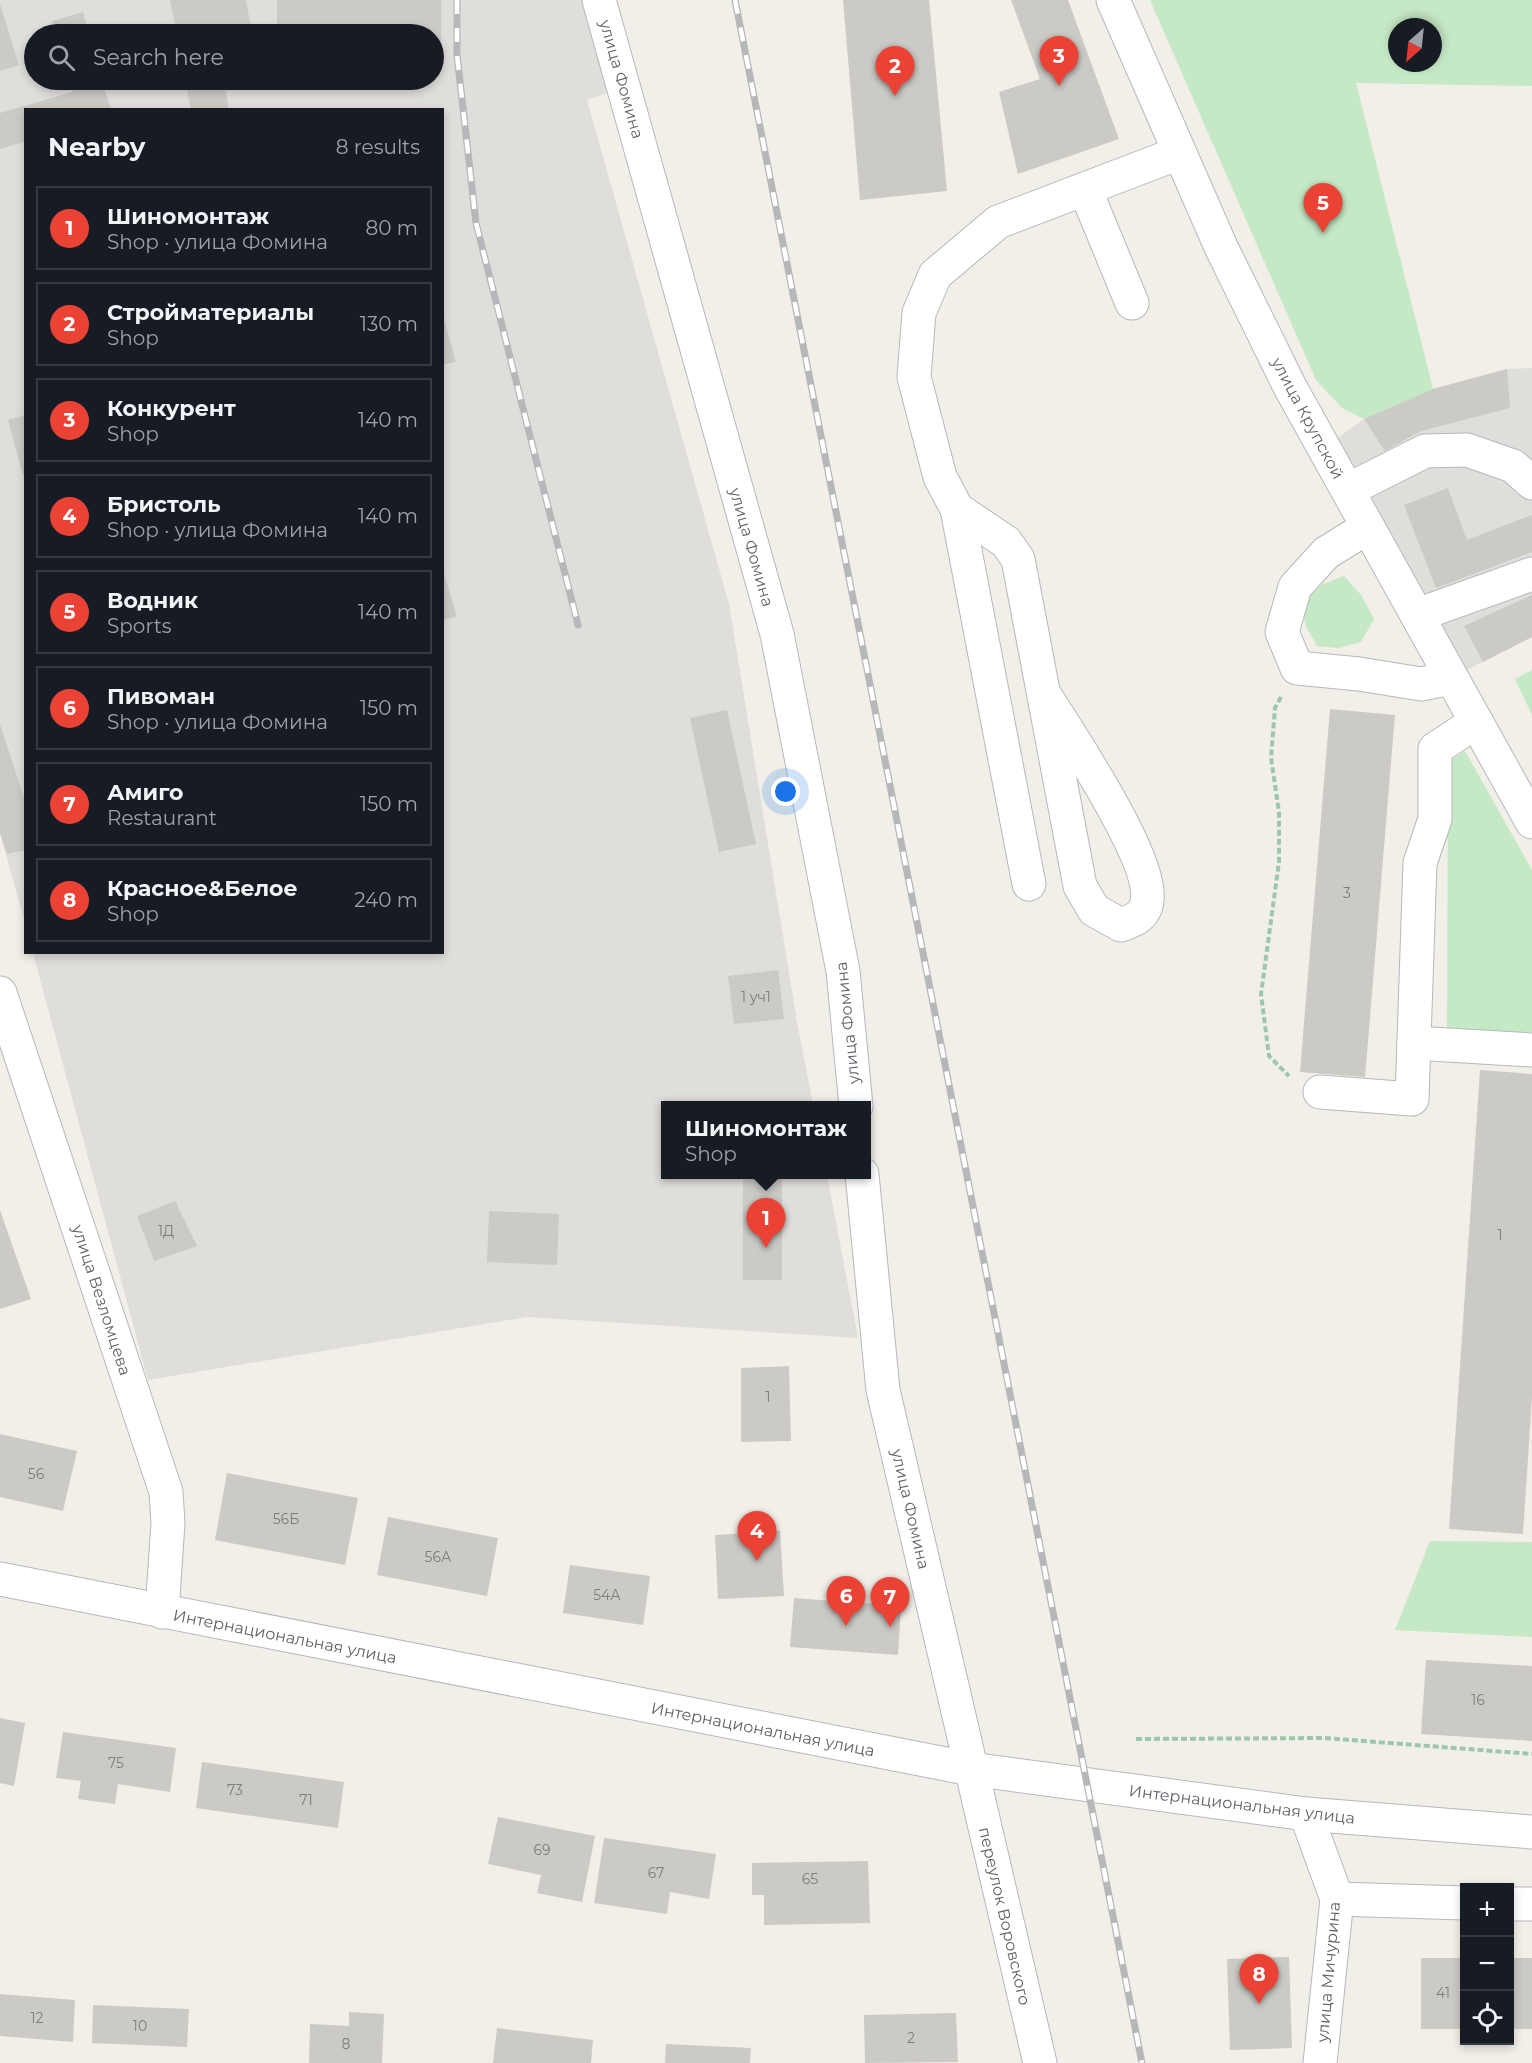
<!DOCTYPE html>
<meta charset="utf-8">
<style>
body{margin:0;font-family:Montserrat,sans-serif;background:#242831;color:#f1f3f6}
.controls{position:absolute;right:18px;bottom:18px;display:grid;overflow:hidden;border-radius:0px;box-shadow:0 3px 9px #0003}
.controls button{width:54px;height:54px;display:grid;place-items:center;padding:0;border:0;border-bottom:2px solid #363941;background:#171b24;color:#f1f3f6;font:30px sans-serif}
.compass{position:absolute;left:1388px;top:18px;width:54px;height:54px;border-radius:50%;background:#171b24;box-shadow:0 3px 9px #0003;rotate:207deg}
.you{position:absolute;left:786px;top:792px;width:21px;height:21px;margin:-15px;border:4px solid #fff;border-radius:50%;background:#1a73e8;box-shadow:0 0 0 9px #1a73e833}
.badge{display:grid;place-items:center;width:39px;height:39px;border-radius:50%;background:#ea4335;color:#fff;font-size:20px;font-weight:700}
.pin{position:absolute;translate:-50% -50px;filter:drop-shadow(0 2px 3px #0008)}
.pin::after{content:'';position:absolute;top:32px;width:21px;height:18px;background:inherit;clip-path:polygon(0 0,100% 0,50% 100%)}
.popup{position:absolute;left:661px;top:1101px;width:210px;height:78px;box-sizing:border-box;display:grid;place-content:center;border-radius:0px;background:#171b24;filter:drop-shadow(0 2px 4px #0005);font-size:20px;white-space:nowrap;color:#9ea1a6}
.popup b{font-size:22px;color:#f1f3f6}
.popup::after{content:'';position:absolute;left:50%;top:100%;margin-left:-12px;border:12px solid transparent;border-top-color:#171b24}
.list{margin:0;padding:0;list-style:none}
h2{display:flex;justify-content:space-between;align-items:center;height:78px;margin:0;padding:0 24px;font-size:26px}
h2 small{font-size:20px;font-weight:400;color:#9ea1a6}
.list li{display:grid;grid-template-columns:39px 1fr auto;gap:18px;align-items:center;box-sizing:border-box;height:84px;margin:0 12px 12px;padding:0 12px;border:2px solid #363941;border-radius:0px}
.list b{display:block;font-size:22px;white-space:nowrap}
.list p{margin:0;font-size:20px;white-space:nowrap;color:#9ea1a6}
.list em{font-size:20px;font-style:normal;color:#9ea1a6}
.icon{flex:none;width:33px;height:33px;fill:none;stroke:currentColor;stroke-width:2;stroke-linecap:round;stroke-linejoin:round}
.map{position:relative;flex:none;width:1532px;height:2063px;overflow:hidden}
.search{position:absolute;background:#171b24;box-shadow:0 3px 9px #0003;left:24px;top:24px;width:420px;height:66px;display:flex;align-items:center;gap:15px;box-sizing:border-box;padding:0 21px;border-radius:33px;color:#9ea1a6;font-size:22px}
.panel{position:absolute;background:#171b24;box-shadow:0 3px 9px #0003;left:24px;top:108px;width:420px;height:846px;border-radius:0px}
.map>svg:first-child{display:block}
.industrial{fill:#e0deda;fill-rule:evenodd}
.green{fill:#c5e8c5;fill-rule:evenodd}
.building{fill:#cccac5}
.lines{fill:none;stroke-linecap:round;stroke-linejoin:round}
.minor-casing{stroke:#b5b8bc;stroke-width:35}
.path{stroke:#9cc7a9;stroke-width:4;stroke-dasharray:6 3;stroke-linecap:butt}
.minor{stroke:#fff;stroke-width:33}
.rail-casing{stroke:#b6b7b8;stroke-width:7}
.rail{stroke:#fff;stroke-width:4.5;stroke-dasharray:14;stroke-linecap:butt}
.labels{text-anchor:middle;stroke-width:4.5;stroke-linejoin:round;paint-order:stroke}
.number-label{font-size:14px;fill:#7a7d7f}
.street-label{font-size:16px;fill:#5f6368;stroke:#fff}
</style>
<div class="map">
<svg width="1532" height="2063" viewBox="0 0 1532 2063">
<rect width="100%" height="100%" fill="#f1efe8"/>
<!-- industrial -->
<g class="industrial">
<path d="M 0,0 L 599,0 L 625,87 L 587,100 L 729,604 L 797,1022 L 813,1105 L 666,1106 L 666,1174 L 827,1175 L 858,1338 L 527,1317 L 148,1380 L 33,953 L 442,952 L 442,110 L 26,110 L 25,923 L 0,833 ZM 34,34 L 434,34 L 434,80 L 34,80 Z"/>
<path d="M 1532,368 L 1532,637 L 1451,678 L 1324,448 L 1364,419 L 1433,389 L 1507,369 Z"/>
</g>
<!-- green -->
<g class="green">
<path d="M 1150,0 L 1532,0 L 1532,86 L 1356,83 L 1433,389 L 1364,419 L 1342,408 L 1316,380 ZM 1397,27 L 1433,27 L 1433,63 L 1397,63 Z"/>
<path d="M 1344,576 L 1361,595 L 1374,619 L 1361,642 L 1338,648 L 1317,646 L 1306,626 L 1301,606 L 1321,585 Z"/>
<path d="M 1532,670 L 1532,715 L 1515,679 Z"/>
<path d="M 1465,751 L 1532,870 L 1532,1032 L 1447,1034 L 1448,762 Z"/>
<path d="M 1430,1541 L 1532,1542 L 1532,1637 L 1395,1630 Z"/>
</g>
<!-- building -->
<g class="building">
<path d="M 170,0 L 246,0 L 252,34 L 177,34 Z"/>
<path d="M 277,0 L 441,0 L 441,46 L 434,46 L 434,34 L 277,34 Z"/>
<path d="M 843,0 L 929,0 L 947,191 L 860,200 Z"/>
<path d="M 1011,0 L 1068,0 L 1119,139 L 1018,174 L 999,92 L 1040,79 Z"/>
<path d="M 0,4 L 19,65 L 0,71 Z"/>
<path d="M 83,12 L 89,34 L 56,34 L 52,21 Z"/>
<path d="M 69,80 L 102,80 L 111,110 L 26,110 L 26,141 L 0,149 L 0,113 L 72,92 Z"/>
<path d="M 185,80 L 224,80 L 229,110 L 191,110 Z"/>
<path d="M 276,80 L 408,80 L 408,86 L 276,84 Z"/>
<path d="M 442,312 L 456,362 L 442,365 Z"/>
<path d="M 1507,369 L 1510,408 L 1421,431 L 1385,451 L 1364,419 L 1433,389 Z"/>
<path d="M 26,415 L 26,475 L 23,475 L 8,420 Z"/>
<path d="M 1448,488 L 1467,540 L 1532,515 L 1532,552 L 1436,588 L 1404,505 Z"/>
<path d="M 442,567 L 457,617 L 442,620 Z"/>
<path d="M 1532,595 L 1532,637 L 1483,662 L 1464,626 Z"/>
<path d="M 1330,709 L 1395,715 L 1365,1077 L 1300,1072 Z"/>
<path d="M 727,710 L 756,844 L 719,852 L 690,718 Z"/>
<path d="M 0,724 L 26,804 L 26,850 L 7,854 L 0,833 Z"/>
<path d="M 778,970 L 784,1019 L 734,1024 L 728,976 Z"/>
<path d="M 1480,1070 L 1532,1074 L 1532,1397 L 1523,1534 L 1449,1529 Z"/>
<rect x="743" y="1174" width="39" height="106"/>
<path d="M 175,1201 L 197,1246 L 154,1261 L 137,1216 Z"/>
<path d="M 0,1210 L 31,1299 L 0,1309 Z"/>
<path d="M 489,1211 L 559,1214 L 557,1265 L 487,1262 Z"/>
<path d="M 789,1366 L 791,1441 L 741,1442 L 741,1368 Z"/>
<path d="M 0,1434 L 77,1451 L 63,1511 L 0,1497 Z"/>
<path d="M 227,1473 L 358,1498 L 345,1565 L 215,1540 Z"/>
<path d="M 388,1517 L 498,1538 L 487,1596 L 377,1575 Z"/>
<path d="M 780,1531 L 784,1596 L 718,1599 L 715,1535 Z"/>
<path d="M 570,1565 L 650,1576 L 643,1625 L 563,1613 Z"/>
<path d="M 794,1598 L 901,1606 L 898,1655 L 790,1647 Z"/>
<path d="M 1426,1660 L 1532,1666 L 1532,1741 L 1421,1734 Z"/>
<path d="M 0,1718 L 25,1723 L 14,1786 L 0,1783 Z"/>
<path d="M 63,1732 L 176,1748 L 170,1792 L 118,1784 L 115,1804 L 78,1799 L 81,1781 L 56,1778 Z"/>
<path d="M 202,1762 L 344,1782 L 338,1828 L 196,1808 Z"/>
<path d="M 498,1817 L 595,1836 L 582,1902 L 537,1893 L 541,1875 L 488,1864 Z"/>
<path d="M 604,1838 L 716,1854 L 709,1899 L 670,1892 L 667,1914 L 594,1903 Z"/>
<path d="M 868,1861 L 870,1923 L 764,1925 L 764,1895 L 752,1895 L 752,1863 Z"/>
<path d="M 1289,1957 L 1292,2048 L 1230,2050 L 1227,1959 Z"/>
<rect x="1421" y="1958" width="43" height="71"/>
<rect x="1510" y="1958" width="22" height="71"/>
<path d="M 0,1994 L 75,2000 L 73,2042 L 0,2036 Z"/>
<path d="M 93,2005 L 189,2009 L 187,2047 L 92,2043 Z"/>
<path d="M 349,2012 L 384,2014 L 382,2063 L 309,2063 L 310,2024 L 349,2026 Z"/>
<path d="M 956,2013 L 958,2062 L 865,2063 L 864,2015 Z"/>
<path d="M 497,2028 L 593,2040 L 591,2063 L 493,2063 Z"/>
<path d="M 666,2044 L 751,2048 L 750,2063 L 665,2063 Z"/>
</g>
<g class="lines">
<!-- minor casing -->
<g class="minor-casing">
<g id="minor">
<path d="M 599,0 L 777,634 L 843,971 L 856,1106"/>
<path d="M 1113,0 L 1221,247 L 1290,387 L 1532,822"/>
<path d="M 1085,189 L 1132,303"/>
<path d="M 1348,490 L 1425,451 L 1467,450 L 1513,466 L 1532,483"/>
<path d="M 957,509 L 1029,884"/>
<path d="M 1368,527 L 1326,553 L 1295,587 L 1282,632 L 1297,668 L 1359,674 L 1421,684 L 1451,678"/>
<path d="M 1417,615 L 1532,574"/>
<path d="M 1043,692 C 1066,730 1160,866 1146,906 C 1142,918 1131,921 1121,925 L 1094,910 L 1080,886 L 1018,559 L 1006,542 L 957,509 L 940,477 L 914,377 L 919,313 L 935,275 L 998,222 L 1179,153"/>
<path d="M 0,993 L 166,1492 L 168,1523 L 162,1612"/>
<path d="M 1414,1043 L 1532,1050"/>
<path d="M 1320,1092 L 1412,1099 L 1420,863 L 1435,819 L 1435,749 L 1476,722"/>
<path d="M 862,1174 L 883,1390 L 1040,2063"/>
<path d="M 0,1579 L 971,1769 L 1306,1814 L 1532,1832"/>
<path d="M 1306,1814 L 1337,1899 L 1320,2063"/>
<path d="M 1337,1899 L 1464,1903"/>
<path d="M 1510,1904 L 1532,1904"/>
</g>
</g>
<!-- path -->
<g class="path">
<path d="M 1281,697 L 1275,708 L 1271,758 L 1279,812 L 1279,862 L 1261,994 L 1269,1056 L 1289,1076"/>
<path d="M 1136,1739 L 1325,1738 L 1532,1754"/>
</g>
<!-- minor -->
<use href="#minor" class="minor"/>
<!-- rail casing -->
<g class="rail-casing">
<g id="rail">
<path d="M 457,0 L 457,55 L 476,223 L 578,625"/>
<path d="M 735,0 L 1142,2063"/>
</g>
</g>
<!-- rail -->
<use href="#rail" class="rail"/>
</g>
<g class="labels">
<!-- number labels -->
<g class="number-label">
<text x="1347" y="898">3</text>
<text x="756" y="1002">1 уч1</text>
<text x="166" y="1236">1Д</text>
<text x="1500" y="1240">1</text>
<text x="768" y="1402">1</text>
<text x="36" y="1479">56</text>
<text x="286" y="1524">56Б</text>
<text x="438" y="1562">56А</text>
<text x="607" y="1600">54А</text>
<text x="1478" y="1705">16</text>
<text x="116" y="1768">75</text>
<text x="235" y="1795">73</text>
<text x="306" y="1805">71</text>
<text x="542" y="1855">69</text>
<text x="656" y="1878">67</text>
<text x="810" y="1884">65</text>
<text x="1443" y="1998">41</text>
<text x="37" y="2023">12</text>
<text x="140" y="2031">10</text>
<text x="911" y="2043">2</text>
<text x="346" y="2049">8</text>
</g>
<!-- street labels -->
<g class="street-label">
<text transform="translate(622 79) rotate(74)" y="6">улица Фомина</text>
<text transform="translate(1308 418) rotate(62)" y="6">улица Крупской</text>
<text transform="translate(752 547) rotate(74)" y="6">улица Фомина</text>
<text transform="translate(847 1023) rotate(-96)" y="6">улица Фомина</text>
<text transform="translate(102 1300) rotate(72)" y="6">улица Везломцева</text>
<text transform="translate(911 1509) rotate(77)" y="6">улица Фомина</text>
<text transform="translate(285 1636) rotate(11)" y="6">Интернациональная улица</text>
<text transform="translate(763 1729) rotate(11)" y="6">Интернациональная улица</text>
<text transform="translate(1242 1804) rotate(7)" y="6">Интернациональная улица</text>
<text transform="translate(1005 1916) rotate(77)" y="6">переулок Воровского</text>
<text transform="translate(1328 1972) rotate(-85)" y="6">улица Мичурина</text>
</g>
</g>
</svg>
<div class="controls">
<button>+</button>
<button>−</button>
<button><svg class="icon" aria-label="locate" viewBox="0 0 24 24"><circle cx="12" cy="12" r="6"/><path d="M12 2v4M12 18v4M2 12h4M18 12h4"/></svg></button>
</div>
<svg class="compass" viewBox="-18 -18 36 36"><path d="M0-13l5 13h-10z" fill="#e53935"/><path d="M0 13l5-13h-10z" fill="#9ea1a6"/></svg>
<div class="you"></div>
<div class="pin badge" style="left:766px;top:1248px">1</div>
<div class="popup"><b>Шиномонтаж</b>Shop</div>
<div class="pin badge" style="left:895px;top:96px">2</div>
<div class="pin badge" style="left:1059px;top:86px">3</div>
<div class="pin badge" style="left:757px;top:1561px">4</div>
<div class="pin badge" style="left:1323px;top:233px">5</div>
<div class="pin badge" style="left:846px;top:1626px">6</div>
<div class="pin badge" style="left:890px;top:1627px">7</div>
<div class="pin badge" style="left:1259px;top:2004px">8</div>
<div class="search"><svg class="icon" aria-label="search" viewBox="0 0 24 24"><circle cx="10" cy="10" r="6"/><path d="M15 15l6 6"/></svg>Search here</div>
<section class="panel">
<h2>Nearby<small>8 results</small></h2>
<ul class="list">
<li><span class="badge">1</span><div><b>Шиномонтаж</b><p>Shop · улица Фомина</p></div><em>80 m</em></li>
<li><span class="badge">2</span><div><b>Стройматериалы</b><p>Shop</p></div><em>130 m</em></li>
<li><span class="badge">3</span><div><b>Конкурент</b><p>Shop</p></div><em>140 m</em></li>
<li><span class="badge">4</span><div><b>Бристоль</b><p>Shop · улица Фомина</p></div><em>140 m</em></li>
<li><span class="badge">5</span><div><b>Водник</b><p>Sports</p></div><em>140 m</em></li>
<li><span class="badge">6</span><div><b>Пивоман</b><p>Shop · улица Фомина</p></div><em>150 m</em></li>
<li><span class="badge">7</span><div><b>Амиго</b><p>Restaurant</p></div><em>150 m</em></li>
<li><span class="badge">8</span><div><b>Красное&amp;Белое</b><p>Shop</p></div><em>240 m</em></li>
</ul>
</section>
</div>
